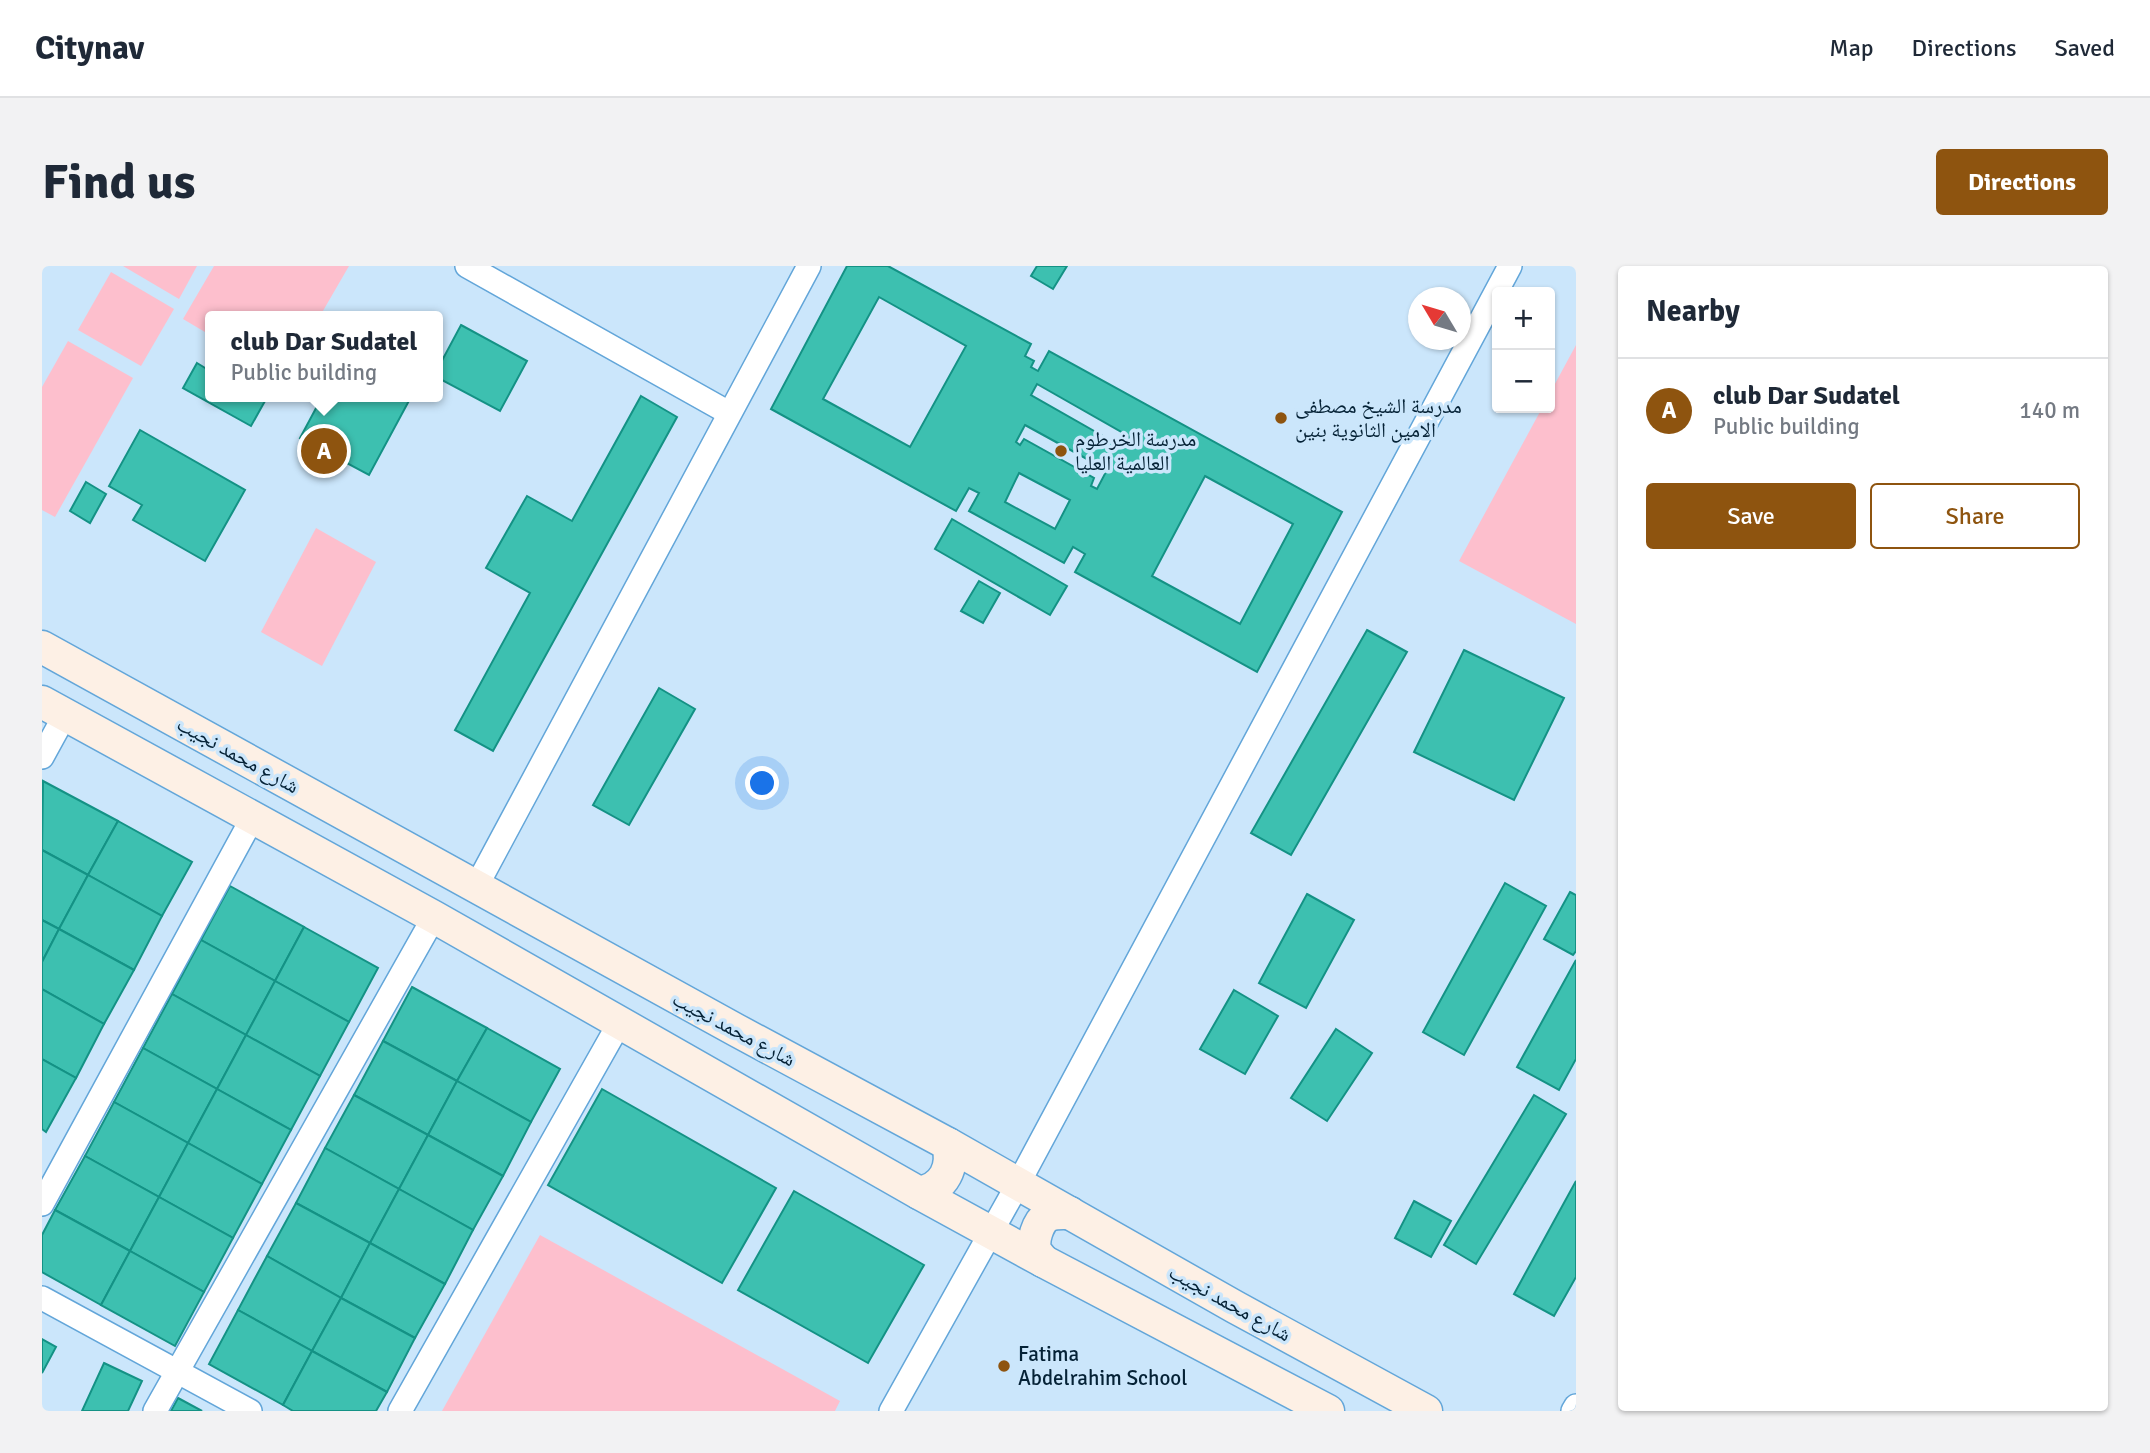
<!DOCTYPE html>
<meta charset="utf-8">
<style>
body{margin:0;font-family:Signika,"Noto Naskh Arabic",sans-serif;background:#f2f2f3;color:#1f2937}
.controls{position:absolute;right:21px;top:21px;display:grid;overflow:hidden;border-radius:7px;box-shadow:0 2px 5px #0004}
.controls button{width:63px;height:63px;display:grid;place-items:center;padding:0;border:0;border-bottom:2px solid #e0e1e3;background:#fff;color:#1f2937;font:35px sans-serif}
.compass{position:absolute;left:1366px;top:21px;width:63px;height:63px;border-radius:50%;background:#fff;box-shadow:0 2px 5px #0004;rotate:308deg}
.you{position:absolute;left:721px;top:518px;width:24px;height:24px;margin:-18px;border:5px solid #fff;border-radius:50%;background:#1a73e8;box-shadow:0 0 0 10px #1a73e833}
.badge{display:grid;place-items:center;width:46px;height:46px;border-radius:50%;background:#8e540f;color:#fff;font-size:23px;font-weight:700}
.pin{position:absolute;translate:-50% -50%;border:4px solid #fff;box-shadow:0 2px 7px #0006}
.popup{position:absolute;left:163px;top:45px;width:238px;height:91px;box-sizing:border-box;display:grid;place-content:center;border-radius:7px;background:#fff;filter:drop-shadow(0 2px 5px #0005);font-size:23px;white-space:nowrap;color:#747a83}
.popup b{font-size:26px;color:#1f2937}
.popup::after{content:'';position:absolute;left:50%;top:100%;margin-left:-14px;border:14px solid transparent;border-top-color:#fff}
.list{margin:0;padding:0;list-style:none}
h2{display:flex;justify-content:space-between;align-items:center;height:91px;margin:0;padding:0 28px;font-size:30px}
h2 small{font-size:23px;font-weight:400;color:#747a83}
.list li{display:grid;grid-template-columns:46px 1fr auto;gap:21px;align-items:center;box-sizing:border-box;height:105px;padding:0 28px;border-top:2px solid #e0e1e3}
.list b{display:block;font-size:26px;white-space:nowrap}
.list p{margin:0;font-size:23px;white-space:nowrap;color:#747a83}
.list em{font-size:23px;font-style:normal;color:#747a83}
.actions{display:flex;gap:14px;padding:21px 28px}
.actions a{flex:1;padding:16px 0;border:2px solid #8e540f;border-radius:7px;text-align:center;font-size:24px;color:#8e540f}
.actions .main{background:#8e540f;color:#fff}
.map{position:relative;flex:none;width:1534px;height:1145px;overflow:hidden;border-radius:7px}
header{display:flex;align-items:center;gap:42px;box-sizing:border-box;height:98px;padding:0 35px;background:#fff;border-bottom:2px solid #e0e1e3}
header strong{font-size:33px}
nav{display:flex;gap:38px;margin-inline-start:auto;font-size:24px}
.intro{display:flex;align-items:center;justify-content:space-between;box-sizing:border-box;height:168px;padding:0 42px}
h1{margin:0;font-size:49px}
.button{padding:18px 32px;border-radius:7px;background:#8e540f;color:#fff;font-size:24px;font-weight:700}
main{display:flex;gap:42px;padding:0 42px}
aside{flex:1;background:#fff;border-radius:7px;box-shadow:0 2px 5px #0004}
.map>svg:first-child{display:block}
.green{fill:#fdbfcd}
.building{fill:#3dc0b0;stroke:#149285;stroke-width:2;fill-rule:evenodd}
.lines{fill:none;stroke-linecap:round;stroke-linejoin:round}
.street-casing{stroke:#63a6d9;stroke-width:26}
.secondary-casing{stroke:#63a6d9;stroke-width:35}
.street{stroke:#fff;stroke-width:23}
.secondary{stroke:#fdf0e5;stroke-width:32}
.poi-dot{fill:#8e540f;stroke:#cbe6fb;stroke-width:2.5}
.labels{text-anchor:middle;stroke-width:7;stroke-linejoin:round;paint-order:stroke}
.poi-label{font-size:21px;fill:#052236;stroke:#cbe6fb;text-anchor:start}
.street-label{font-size:21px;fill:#052236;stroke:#cbe6fb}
</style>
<header>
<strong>Citynav</strong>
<nav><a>Map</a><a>Directions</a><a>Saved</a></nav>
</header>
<div class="intro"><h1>Find us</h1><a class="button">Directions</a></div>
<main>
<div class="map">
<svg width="1534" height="1145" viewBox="0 0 1534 1145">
<rect width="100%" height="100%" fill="#cbe6fb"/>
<!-- green -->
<g class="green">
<path d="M 81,0 L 155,0 L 137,33 Z"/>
<path d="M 172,0 L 307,0 L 278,50 L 168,50 L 168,69 L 141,53 Z"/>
<path d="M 69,6 L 132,43 L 99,100 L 36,64 Z"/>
<path d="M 26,75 L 91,112 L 13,251 L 0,244 L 0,121 Z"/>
<path d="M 1534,79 L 1534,358 L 1417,295 L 1500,142 L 1508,142 L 1508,127 Z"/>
<path d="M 274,262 L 334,296 L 280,400 L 219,366 Z"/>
<path d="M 498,969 L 798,1135 L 793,1145 L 400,1145 Z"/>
</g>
<!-- building -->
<g class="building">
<path d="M 805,0 L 846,0 L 989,78 L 983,90 L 992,95 L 989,101 L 996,105 L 1007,85 L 1300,246 L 1215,406 L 1033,306 L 1043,288 L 1031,281 L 1022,297 L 927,245 L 937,227 L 927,222 L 914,245 L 729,143 ZM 837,31 L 924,80 L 868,181 L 781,133 ZM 995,118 L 1088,171 L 1082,182 L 989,129 ZM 983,159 L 1065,204 L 1055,223 L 1049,220 L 1052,212 L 982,173 L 978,179 L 974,176 ZM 977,207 L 1028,234 L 1013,263 L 963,236 ZM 1163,210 L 1251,258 L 1198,358 L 1110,310 Z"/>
<path d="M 995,0 L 1025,0 L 1011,23 L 989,10 Z"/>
<path d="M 419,59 L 485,95 L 458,145 L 396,112 L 396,102 Z"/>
<path d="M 155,97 L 168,105 L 168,131 L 214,131 L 223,135 L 209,160 L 141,122 Z"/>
<path d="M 599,130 L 635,151 L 451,485 L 413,464 L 488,327 L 444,302 L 485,230 L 530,255 Z"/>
<path d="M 280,131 L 369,131 L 327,209 L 258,172 Z"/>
<path d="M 98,164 L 203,224 L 163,295 L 91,254 L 100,239 L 67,220 Z"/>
<path d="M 44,216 L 64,228 L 48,257 L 28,245 Z"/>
<path d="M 910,253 L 1025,320 L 1008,349 L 893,283 Z"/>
<path d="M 937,315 L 958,327 L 941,357 L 919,345 Z"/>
<path d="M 1325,364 L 1365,386 L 1249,589 L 1209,567 Z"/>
<path d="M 1422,384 L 1522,432 L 1472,534 L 1372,486 Z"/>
<path d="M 617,422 L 653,443 L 587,559 L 551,539 Z"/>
<path d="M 1,515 L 76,555 L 46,609 L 0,584 Z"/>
<path d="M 76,555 L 150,596 L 120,650 L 46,609 Z"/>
<path d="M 0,584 L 46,609 L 17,663 L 0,654 Z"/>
<path d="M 46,609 L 120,650 L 92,704 L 17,663 Z"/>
<path d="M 1463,617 L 1504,640 L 1422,789 L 1381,766 Z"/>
<path d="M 188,620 L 262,661 L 233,715 L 159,674 Z"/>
<path d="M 1528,626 L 1534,629 L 1534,685 L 1531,689 L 1502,673 Z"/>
<path d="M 1265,628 L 1312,654 L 1264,742 L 1217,717 Z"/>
<path d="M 0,654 L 17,663 L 0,696 Z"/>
<path d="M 262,661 L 336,702 L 307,756 L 233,715 Z"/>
<path d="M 17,663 L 92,704 L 62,758 L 0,723 L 0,696 Z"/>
<path d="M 159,674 L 233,715 L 204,769 L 130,728 Z"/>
<path d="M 1534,694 L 1534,793 L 1517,824 L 1475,801 Z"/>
<path d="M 233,715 L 307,756 L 278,810 L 204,769 Z"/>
<path d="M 370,721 L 445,762 L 415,815 L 341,775 Z"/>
<path d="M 0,723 L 62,758 L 34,812 L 0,793 Z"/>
<path d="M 1192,724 L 1236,750 L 1203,808 L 1158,783 Z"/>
<path d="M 130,728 L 204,769 L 175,823 L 101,782 Z"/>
<path d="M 445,762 L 518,803 L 489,856 L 415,815 Z"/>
<path d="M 1294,763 L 1330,787 L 1285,855 L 1249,832 Z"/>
<path d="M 204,769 L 278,810 L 249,864 L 175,823 Z"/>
<path d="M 341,775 L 415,815 L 386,869 L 312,829 Z"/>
<path d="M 101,782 L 175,823 L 146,877 L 72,836 Z"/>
<path d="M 0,793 L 34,812 L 4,866 L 0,863 Z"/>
<path d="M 415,815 L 489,856 L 461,910 L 386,869 Z"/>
<path d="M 175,823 L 249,864 L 220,918 L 146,877 Z"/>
<path d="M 560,823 L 734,922 L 680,1017 L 506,919 Z"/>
<path d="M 312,829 L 386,869 L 357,923 L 283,882 Z"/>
<path d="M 1492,829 L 1524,848 L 1434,998 L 1402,979 Z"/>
<path d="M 72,836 L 146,877 L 117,931 L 43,890 Z"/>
<path d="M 386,869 L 461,910 L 431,964 L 357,923 Z"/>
<path d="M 146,877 L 220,918 L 191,972 L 117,931 Z"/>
<path d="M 283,882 L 357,923 L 328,977 L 254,937 Z"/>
<path d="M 43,890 L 117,931 L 88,985 L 13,944 Z"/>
<path d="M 1534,915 L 1534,1011 L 1512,1050 L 1472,1028 Z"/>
<path d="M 357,923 L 431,964 L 403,1018 L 328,977 Z"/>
<path d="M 752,925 L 882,999 L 826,1097 L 696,1024 Z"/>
<path d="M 117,931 L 191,972 L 162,1026 L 88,985 Z"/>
<path d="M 1372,935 L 1409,955 L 1389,991 L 1353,972 Z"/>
<path d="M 254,937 L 328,977 L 299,1032 L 225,990 Z"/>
<path d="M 13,944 L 88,985 L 59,1039 L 0,1006 L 0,969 Z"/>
<path d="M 328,977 L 403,1018 L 373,1072 L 299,1032 Z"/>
<path d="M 88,985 L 162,1026 L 133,1080 L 59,1039 Z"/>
<path d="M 225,990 L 299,1032 L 270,1085 L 196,1044 Z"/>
<path d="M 299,1032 L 373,1072 L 345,1126 L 270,1085 Z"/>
<path d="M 196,1044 L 270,1085 L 241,1139 L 167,1098 Z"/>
<path d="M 0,1073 L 14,1081 L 0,1107 Z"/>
<path d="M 270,1085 L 345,1126 L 334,1145 L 251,1145 L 241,1139 Z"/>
<path d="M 62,1097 L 100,1115 L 86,1145 L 40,1145 Z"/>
<path d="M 136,1132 L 160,1145 L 129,1145 Z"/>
</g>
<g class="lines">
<!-- street casing -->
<g class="street-casing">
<g id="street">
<path d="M 425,0 L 687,147"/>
<path d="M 0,491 L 23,449"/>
<path d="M 434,621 L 767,0"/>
<path d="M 0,938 L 211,551"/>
<path d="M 0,1032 L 208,1145"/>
<path d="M 113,1145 L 392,651"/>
<path d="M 358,1145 L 578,756"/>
<path d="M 849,1145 L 976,918 L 1468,0"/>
<path d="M 1531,1145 L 1534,1140"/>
</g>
</g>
<!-- secondary casing -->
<g class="secondary-casing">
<g id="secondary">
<path d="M 0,381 L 694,764 L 906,878 L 1193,1041 L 1384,1145"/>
<path d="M 0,436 L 392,651 L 877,927 L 1001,995 L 1286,1145"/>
<path d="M 877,927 C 903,922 912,901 906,878"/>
<path d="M 1001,995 C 999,992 996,989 994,986 C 989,976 996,956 1005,950 C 1012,946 1020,947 1028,947"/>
</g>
</g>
<!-- street -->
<use href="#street" class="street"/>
<!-- secondary -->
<use href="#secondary" class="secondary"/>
</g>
<!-- markers -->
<g class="poi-dot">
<circle cx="1239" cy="152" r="7"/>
<circle cx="1019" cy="185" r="7"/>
<circle cx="962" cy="1100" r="7"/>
</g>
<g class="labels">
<!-- poi labels -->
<g class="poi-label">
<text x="1253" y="147">مدرسة الشيخ مصطفى<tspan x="1253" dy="24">الامين الثانوية بنين</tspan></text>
<text x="1033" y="180">مدرسة الخرطوم<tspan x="1033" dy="24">العالمية العليا</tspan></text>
<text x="976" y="1095">Fatima<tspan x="976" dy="24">Abdelrahim School</tspan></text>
</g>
<!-- street labels -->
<g class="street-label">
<text transform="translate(196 489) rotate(29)" y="7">شارع محمد نجيب</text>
<text transform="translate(692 763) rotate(28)" y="7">شارع محمد نجيب</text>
<text transform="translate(1188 1037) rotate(29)" y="7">شارع محمد نجيب</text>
</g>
</g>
</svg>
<div class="controls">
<button>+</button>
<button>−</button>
</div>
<svg class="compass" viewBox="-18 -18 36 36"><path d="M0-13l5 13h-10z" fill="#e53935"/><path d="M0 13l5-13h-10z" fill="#747a83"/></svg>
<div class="you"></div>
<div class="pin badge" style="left:282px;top:185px">A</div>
<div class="popup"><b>club Dar Sudatel</b>Public building</div>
</div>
<aside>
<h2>Nearby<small></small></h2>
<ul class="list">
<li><span class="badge">A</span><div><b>club Dar Sudatel</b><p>Public building</p></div><em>140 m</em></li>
</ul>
<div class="actions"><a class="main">Save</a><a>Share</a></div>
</aside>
</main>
